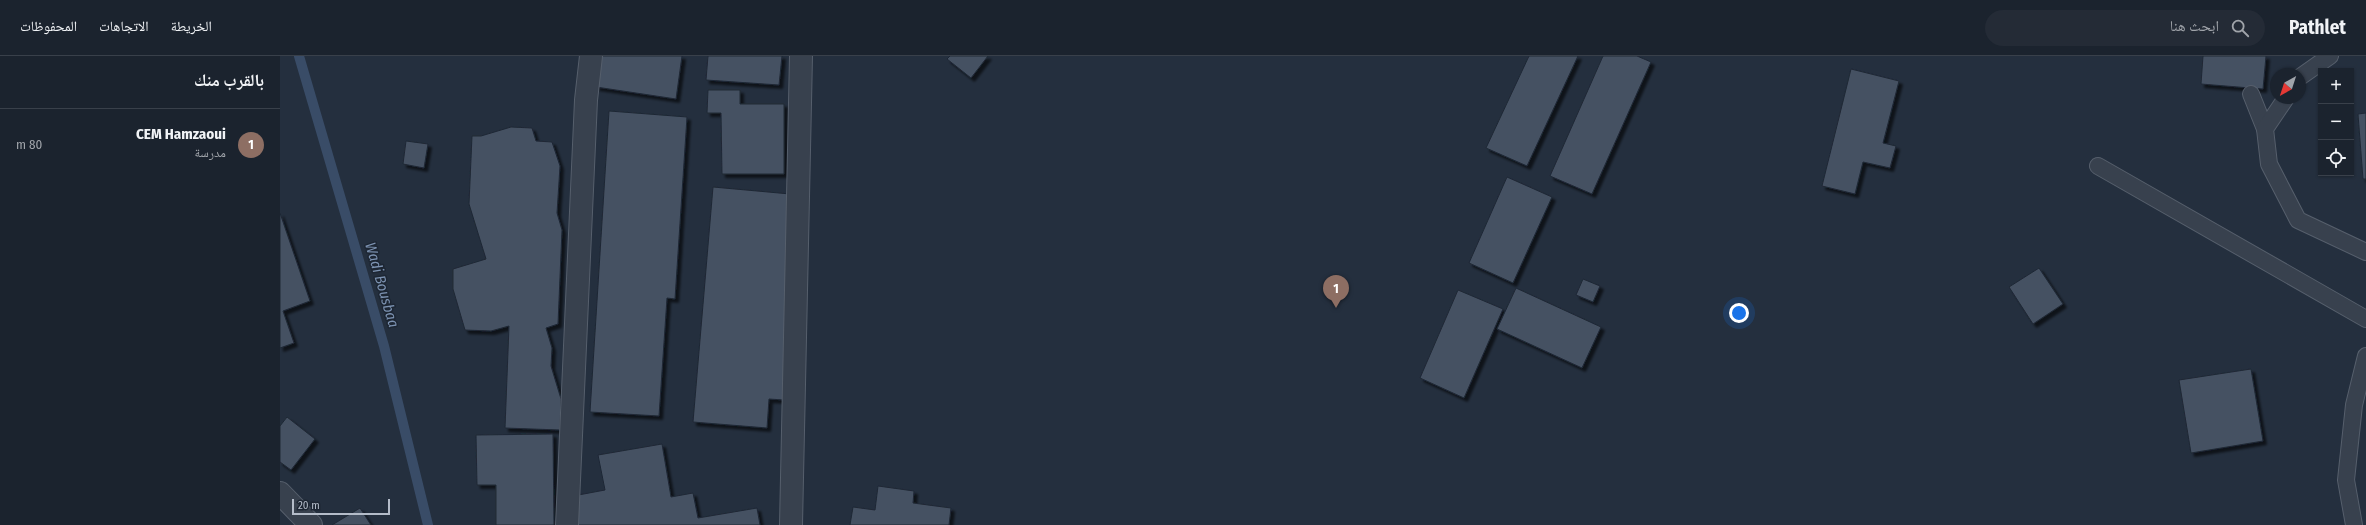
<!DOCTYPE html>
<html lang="ar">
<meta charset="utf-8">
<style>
body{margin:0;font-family:"Fira Sans Condensed","Noto Naskh Arabic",sans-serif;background:#242b36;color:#f1f3f6;direction:rtl}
.controls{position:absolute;right:12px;top:12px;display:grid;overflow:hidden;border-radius:0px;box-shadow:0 1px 3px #0004}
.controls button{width:36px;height:36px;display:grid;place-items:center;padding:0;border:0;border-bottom:1px solid #39404a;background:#1b232e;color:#f1f3f6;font:20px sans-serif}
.compass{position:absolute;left:1990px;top:12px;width:36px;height:36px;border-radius:50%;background:#1b232e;box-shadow:0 1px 3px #0004;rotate:219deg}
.scale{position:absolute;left:12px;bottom:10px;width:98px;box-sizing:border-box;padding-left:4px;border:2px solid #b4bcc9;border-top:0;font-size:11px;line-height:14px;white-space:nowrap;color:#b4bcc9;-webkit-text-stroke:3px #1d2633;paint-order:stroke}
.you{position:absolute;left:1459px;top:257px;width:14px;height:14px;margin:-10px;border:3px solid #fff;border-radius:50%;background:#1a73e8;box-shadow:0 0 0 6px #1a73e833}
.badge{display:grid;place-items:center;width:26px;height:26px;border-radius:50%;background:#ea580c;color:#fff;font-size:13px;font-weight:700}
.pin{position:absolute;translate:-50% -33px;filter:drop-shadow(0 1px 2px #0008)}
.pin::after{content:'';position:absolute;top:21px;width:14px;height:12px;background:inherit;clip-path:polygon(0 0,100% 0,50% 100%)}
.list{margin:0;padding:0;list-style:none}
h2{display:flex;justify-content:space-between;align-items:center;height:52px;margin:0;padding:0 16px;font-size:17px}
h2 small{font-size:13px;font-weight:400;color:#a0a4aa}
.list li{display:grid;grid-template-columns:26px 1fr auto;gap:12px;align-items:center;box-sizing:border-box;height:72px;padding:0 16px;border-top:1px solid #39404a}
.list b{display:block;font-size:15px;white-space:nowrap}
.list p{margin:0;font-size:13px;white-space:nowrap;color:#a0a4aa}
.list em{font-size:13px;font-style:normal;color:#a0a4aa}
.icon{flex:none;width:22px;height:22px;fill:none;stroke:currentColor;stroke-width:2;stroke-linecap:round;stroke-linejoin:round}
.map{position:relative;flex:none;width:2086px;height:469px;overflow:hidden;direction:ltr}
header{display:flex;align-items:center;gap:24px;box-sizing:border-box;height:56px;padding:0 20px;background:#1b232e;border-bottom:1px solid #39404a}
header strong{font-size:19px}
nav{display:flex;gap:22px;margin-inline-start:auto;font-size:14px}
.search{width:280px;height:36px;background:#242b36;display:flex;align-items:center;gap:10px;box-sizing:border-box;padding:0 14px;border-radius:22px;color:#a0a4aa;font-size:15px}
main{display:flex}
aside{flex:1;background:#1b232e}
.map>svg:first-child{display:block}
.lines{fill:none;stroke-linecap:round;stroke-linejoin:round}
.stream{stroke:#394c67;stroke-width:10}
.building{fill:#455162;stroke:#1f2835;filter:url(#shadow)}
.service-casing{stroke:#565f6c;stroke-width:18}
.minor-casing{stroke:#565f6c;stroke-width:24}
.service{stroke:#38414e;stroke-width:16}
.minor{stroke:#38414e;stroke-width:22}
.labels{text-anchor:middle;stroke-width:3;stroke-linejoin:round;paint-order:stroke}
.water-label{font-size:15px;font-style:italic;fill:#7c92b1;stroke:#1d2633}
</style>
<header>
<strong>Pathlet</strong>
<div class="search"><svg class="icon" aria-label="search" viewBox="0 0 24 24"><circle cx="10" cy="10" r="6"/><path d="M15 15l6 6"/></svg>ابحث هنا</div>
<nav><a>الخريطة</a><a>الاتجاهات</a><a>المحفوظات</a></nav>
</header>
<main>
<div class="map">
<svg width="2086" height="469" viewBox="0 0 2086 469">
<defs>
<filter id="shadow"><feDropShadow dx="3.5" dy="3.5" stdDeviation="1" flood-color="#0009"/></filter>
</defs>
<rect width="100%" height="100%" fill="#242f3e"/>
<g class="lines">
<!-- stream -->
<path class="stream" d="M 19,0 L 104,290 L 148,469"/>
</g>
<!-- building -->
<g class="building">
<path d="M 320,0 L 402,0 L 396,43 L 316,31 Z"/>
<path d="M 428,0 L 502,0 L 499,29 L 426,24 Z"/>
<path d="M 670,0 L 708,0 L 691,22 L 667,3 Z"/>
<path d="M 1249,0 L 1298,0 L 1247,110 L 1206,92 Z"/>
<path d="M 1323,0 L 1357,0 L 1371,6 L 1312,138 L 1270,120 Z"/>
<path d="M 1923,0 L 1986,0 L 1983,33 L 1921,28 Z"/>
<path d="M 1571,13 L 1619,25 L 1603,87 L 1616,90 L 1610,112 L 1583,106 L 1575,138 L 1542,130 Z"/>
<path d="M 428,34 L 460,34 L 460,48 L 504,48 L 504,118 L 442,118 L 441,57 L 427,57 Z"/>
<path d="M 329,55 L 407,61 L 395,243 L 387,242 L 379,360 L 310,356 Z"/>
<path d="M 2086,57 L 2086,123 L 2083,123 L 2078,58 Z"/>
<path d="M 231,71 L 252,72 L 256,85 L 272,86 L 280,110 L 277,157 L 282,174 L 278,268 L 266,272 L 272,292 L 271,310 L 281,343 L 280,374 L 225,372 L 229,270 L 211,275 L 185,274 L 173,233 L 173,213 L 206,203 L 189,148 L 192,80 L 201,80 Z"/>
<path d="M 126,85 L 148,88 L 144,112 L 123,108 Z"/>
<path d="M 1227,121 L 1272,141 L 1233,227 L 1189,207 Z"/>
<path d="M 433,131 L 521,139 L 504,344 L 489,343 L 487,372 L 413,366 Z"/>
<path d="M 0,157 L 30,245 L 3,255 L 14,287 L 0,292 Z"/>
<path d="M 1759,212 L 1783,248 L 1753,268 L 1729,231 Z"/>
<path d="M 1303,223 L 1320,230 L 1313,246 L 1296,239 Z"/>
<path d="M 1236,232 L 1321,271 L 1302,312 L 1217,273 Z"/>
<path d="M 1178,234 L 1223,253 L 1184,342 L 1140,322 Z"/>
<path d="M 1971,313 L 1983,385 L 1911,397 L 1899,324 Z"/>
<path d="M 7,361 L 35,383 L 11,414 L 0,406 L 0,370 Z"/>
<path d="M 273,378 L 274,469 L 216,469 L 216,429 L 197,429 L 196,379 Z"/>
<path d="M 382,388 L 391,441 L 413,437 L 418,462 L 477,452 L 480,469 L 298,469 L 293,440 L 325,434 L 318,399 Z"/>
<path d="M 598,430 L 634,435 L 633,447 L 671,452 L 669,469 L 570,469 L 573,451 L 595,454 Z"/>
<path d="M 80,452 L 91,469 L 52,469 Z"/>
</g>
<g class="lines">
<!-- service casing -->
<g class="service-casing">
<g id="service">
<path d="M 2020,21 L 2050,0"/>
<path d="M 1971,38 L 1985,73"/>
<path d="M 2006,42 L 1985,73 L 1989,108 L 2018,164 L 2086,196"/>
<path d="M 1818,110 L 2086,263"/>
<path d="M 2074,469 L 2066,424 L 2074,349 L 2086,300"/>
</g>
</g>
<!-- minor casing -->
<g class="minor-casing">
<g id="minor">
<path d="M 0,437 L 31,469"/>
<path d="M 287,469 L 306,44 L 311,0"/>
<path d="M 511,469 L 521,0"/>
</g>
</g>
<!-- service -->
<use href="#service" class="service"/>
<!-- minor -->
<use href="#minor" class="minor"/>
</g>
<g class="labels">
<!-- water labels -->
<g class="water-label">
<text transform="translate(102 229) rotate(74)" y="5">Wadi Bousbaa</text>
</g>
</g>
</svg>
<div class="controls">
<button>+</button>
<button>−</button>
<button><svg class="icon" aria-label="locate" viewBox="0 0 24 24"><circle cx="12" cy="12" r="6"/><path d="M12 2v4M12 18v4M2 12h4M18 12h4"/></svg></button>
</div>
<svg class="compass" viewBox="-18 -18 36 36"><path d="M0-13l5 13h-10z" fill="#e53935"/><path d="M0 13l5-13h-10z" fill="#a0a4aa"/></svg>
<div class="scale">20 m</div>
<div class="you"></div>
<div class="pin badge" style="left:1056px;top:252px;background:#8d6e63">1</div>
</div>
<aside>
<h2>بالقرب منك<small></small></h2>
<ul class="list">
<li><span class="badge" style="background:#8d6e63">1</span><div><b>CEM Hamzaoui</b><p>مدرسة</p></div><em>80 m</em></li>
</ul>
</aside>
</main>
